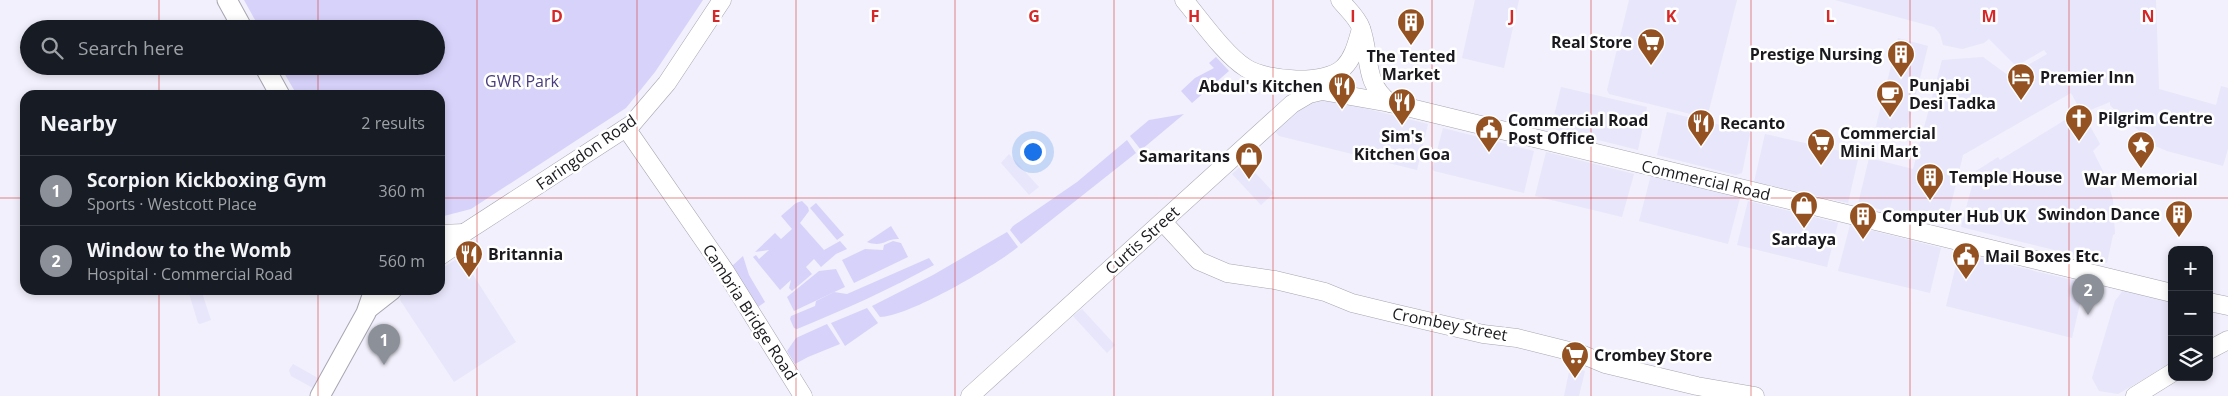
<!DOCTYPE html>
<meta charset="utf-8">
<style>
body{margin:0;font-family:"Open Sans",sans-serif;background:#20242c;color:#f1f3f6}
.controls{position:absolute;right:15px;bottom:15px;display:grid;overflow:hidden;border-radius:10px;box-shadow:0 2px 8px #0003}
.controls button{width:45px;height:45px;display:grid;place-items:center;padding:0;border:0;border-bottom:1px solid #363941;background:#171b24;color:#f1f3f6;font:25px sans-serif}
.you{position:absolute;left:1032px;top:151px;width:18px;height:18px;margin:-12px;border:4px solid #fff;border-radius:50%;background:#1a73e8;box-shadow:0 0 0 8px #1a73e833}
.badge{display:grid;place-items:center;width:32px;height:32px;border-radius:50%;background:#8c9099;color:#fff;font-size:16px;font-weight:700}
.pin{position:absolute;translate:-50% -41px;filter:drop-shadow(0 1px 2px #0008)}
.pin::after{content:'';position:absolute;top:26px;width:18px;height:15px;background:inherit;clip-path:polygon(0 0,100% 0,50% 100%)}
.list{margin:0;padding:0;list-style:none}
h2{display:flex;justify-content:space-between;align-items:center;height:65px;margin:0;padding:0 20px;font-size:21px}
h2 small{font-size:16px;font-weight:400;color:#9ea1a6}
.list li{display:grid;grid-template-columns:32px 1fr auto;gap:15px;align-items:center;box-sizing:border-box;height:70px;padding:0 20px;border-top:1px solid #363941}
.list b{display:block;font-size:19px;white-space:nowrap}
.list p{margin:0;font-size:16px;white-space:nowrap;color:#9ea1a6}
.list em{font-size:16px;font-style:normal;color:#9ea1a6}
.icon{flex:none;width:28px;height:28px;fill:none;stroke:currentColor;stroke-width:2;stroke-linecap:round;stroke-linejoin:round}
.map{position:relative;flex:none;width:2228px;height:396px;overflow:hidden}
.search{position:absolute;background:#171b24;box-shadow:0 2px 8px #0003;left:20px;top:20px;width:425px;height:55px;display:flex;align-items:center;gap:12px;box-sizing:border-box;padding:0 18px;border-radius:28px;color:#9ea1a6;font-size:19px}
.panel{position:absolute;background:#171b24;box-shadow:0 2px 8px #0003;left:20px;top:90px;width:425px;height:205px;border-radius:15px}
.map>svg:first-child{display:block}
.built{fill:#e8e6fa}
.green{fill:#d7d2fa}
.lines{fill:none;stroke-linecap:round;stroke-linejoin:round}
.tertiary-casing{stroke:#a7a6b1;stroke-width:19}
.secondary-casing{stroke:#a7a6b1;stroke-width:21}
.tertiary{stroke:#fff;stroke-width:18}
.secondary{stroke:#fff;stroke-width:19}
.grid{fill:none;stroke:#d62828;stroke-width:1;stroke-opacity:0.55}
.labels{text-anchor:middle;stroke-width:5;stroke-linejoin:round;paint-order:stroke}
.poi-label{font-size:16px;font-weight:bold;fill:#1a1a1e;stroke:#fff;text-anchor:start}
.park-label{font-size:16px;fill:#4a3c7d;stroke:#fff}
.street-label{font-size:16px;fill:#1a1a1e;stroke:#fff}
.grid-label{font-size:16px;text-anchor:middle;font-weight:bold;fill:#d62828;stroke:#fff;stroke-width:5;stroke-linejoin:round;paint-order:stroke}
</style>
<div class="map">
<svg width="2228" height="396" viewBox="0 0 2228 396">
<rect width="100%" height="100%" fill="#f1f0fc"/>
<!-- built -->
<g class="built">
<path d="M 1475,0 L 1519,0 L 1504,68 L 1462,58 Z"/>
<path d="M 1629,0 L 1737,0 L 1707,118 L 1609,94 L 1607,90 Z"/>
<path d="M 1835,0 L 2156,0 L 2159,89 L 2216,105 L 2221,86 L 2228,88 L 2228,149 L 2223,166 L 2167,151 L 2155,146 L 2156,143 L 2121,117 L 2110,105 L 2110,102 L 2083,113 L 2100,144 L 2093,151 L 2107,179 L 2113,200 L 2115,234 L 2113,235 L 2107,263 L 1961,227 L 1976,171 L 1998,157 L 2000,160 L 2018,149 L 2078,112 L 2082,113 L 2071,93 L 1963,155 L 1946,225 L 1858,204 L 1869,158 L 1913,169 L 1942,60 L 1983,57 L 2009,76 L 2047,54 L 2044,50 L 2018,65 L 2014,64 L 1989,39 L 1984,43 L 1962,49 L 1943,45 L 1940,34 L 1934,27 Z"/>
<path d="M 1898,38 L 1928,46 L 1904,142 L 1874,134 Z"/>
<path d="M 1561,87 L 1647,107 L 1638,150 L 1551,128 Z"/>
<path d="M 1315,96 L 1428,124 L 1417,170 L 1279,136 L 1273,129 Z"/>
<path d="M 1667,112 L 1749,132 L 1750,134 L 1742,173 L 1736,175 L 1657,155 Z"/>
<path d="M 1443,128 L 1534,151 L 1524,193 L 1434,171 L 1432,169 Z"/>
<path d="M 1765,134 L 1859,155 L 1848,203 L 1754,182 Z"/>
<path d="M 1546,152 L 1634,174 L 1622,217 L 1535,196 Z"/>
<path d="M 1009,154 L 1039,187 L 1029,195 L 1001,163 Z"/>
<path d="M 1245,162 L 1274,193 L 1261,205 L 1232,174 Z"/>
<path d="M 1651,175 L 1740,198 L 1728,244 L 1639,221 Z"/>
<path d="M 1748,201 L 1838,223 L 1827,267 L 1737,245 Z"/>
<path d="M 1850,225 L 1941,248 L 1930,293 L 1838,271 Z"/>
<path d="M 1959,253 L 2085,283 L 2072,338 L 1946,306 Z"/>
<path d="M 461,256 L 516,342 L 454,382 L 400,300 L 401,295 L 409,290 L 440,290 L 440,270 Z"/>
<path d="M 2124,289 L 2172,298 L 2172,363 L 2118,394 L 2099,391 L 2092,378 L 2115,301 Z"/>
<path d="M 188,290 L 201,290 L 211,320 L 200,324 L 198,323 Z"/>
<path d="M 1082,309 L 1115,345 L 1107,353 L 1073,316 Z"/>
<path d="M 293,364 L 318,378 L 313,388 L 291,376 L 289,370 Z"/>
<path d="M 1570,367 L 1585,371 L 1579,396 L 1564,396 Z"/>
</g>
<!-- green -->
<g class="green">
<path d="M 244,0 L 703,0 L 655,72 L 626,108 L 471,209 L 440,217 L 440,95 L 297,95 L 280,66 L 436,66 L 436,29 L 260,29 Z"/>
<path d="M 1216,57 L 1229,71 L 1192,103 L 1181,91 L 1195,78 L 1214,68 L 1209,63 Z"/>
<path d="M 1184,114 L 1141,150 L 1130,136 L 1149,120 Z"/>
<path d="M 1127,140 L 1136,153 L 1021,244 L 1010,230 L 1013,226 L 1077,182 Z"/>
<path d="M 802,201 L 808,207 L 809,211 L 800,223 L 824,250 L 840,241 L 847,249 L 836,254 L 821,267 L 814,259 L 806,267 L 812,274 L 792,291 L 789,288 L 791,280 L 780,290 L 753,257 L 756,255 L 759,259 L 769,250 L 755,252 L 775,233 L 781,239 L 792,229 L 781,216 L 796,203 Z"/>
<path d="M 816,203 L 844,235 L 837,240 L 810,208 Z"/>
<path d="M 891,226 L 899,239 C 886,238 883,248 867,242 Z"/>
<path d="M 1007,232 L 1018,247 C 993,267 910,316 880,317 L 872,306 L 933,275 Z"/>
<path d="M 893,241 L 901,243 L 908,257 L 854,283 L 842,260 L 865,249 L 883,250 L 884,245 Z"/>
<path d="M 743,256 L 749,275 L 765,302 L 758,307 L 732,266 Z"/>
<path d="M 929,258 L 934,265 C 890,289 844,310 797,329 L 794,328 L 790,319 L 791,316 L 815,306 L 816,301 L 834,292 L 847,294 Z"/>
<path d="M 836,269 L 845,287 L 794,311 L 787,297 L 819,271 Z"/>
<path d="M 867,308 L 878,323 L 845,346 L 831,323 Z"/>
<path d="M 827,324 L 840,344 L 808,357 L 795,364 L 787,351 L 796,338 Z"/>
</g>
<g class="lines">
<!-- tertiary casing -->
<g class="tertiary-casing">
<g id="tertiary">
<path d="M 1184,0 C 1200,19 1225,55 1246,68 C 1267,81 1326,86 1344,67 C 1354,57 1357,42 1361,29"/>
<path d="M 1340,0 C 1347,9 1357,17 1361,28 C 1371,56 1363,83 1390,103"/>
<path d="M 626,128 L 725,271 L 803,396"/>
<path d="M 1163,222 L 1199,261 L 1227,273 L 1275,280 L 1325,292 L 1352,303 L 1389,312 L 1483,334 L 1517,338 L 1581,354 L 1605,364 L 1697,386 L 1755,396"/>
<path d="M 440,234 L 464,233"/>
<path d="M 440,256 L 456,245 L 464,233 L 632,124 L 667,83 L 722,0"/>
<path d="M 2209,302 L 2228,306"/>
<path d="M 2209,350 L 2228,340"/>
<path d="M 970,396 L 1292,104 L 1309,94 L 1322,91 L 1390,103 L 2172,293"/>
<path d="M 2135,396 L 2172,373"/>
</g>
</g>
<!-- secondary casing -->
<g class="secondary-casing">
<g id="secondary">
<path d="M 227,0 L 243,29"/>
<path d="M 264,66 L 280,95"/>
<path d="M 369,308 L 392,290"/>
<path d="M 320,396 L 366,313 L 374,290"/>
</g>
</g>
<!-- tertiary -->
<use href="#tertiary" class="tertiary"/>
<!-- secondary -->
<use href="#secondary" class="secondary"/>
</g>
<!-- grid -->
<path class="grid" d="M 159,0 L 159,29M 318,0 L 318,29M 477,0 L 477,396M 637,0 L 637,396M 796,0 L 796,396M 955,0 L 955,396M 1114,0 L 1114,396M 1273,0 L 1273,396M 1432,0 L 1432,396M 1591,0 L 1591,396M 1751,0 L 1751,396M 1910,0 L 1910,396M 2069,0 L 2069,396M 159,66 L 159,95M 318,66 L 318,95M 0,198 L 25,198M 440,198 L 2228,198M 159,290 L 159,396M 318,290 L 318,396"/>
<!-- icons -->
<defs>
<g id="building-pin" transform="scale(1.4375)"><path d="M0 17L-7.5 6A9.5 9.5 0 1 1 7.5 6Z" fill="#945122" stroke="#fff"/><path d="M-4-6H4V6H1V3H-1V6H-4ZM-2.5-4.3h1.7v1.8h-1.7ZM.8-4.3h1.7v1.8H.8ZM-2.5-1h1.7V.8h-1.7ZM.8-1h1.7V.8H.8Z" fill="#fff"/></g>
<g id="supermarket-pin" transform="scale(1.4375)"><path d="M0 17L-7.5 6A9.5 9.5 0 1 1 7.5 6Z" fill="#945122" stroke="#fff"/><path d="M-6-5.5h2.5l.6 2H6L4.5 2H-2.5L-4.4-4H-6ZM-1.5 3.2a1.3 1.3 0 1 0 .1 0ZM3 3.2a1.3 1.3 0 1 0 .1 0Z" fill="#fff"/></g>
<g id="hotel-pin" transform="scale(1.4375)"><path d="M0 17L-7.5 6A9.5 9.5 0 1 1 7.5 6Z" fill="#945122" stroke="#fff"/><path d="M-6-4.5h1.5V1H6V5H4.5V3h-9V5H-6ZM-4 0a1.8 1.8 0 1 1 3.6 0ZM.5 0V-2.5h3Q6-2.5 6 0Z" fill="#fff"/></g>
<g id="restaurant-pin" transform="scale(1.4375)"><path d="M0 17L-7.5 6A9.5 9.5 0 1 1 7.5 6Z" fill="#945122" stroke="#fff"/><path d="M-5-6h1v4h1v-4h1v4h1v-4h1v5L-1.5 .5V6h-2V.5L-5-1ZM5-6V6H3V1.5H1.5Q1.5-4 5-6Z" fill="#fff"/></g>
<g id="cafe-pin" transform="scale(1.4375)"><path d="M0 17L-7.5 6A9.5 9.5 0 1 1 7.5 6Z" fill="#945122" stroke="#fff"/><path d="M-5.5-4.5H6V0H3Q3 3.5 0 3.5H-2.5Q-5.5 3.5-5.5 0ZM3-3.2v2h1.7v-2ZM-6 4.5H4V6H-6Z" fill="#fff"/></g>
<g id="church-pin" transform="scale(1.4375)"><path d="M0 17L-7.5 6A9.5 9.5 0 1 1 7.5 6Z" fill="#945122" stroke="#fff"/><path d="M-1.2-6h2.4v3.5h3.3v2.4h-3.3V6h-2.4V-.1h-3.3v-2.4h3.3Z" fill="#fff"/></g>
<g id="civic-pin" transform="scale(1.4375)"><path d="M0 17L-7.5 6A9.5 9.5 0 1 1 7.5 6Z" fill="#945122" stroke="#fff"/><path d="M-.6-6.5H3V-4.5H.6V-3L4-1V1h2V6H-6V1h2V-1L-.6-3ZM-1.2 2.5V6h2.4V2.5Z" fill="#fff"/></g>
<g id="sight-pin" transform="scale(1.4375)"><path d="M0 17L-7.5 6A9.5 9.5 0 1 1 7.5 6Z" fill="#945122" stroke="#fff"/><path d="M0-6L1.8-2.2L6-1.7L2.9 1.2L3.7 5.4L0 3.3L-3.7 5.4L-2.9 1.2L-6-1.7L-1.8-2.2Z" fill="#fff"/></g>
<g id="shop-pin" transform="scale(1.4375)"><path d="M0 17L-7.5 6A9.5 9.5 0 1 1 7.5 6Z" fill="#945122" stroke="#fff"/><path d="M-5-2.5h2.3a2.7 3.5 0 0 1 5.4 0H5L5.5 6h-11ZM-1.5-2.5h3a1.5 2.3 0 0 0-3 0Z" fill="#fff"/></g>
</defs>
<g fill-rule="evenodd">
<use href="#building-pin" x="1411" y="22"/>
<use href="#supermarket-pin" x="1651" y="42"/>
<use href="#building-pin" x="1901" y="54"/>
<use href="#hotel-pin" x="2021" y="77"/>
<use href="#restaurant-pin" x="1342" y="86"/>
<use href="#cafe-pin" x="1890" y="94"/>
<use href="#restaurant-pin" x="1402" y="102"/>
<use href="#church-pin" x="2079" y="118"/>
<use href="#restaurant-pin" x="1701" y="123"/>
<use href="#civic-pin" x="1489" y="129"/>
<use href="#supermarket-pin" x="1821" y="142"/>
<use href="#sight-pin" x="2141" y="145"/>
<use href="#shop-pin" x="1249" y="156"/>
<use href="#building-pin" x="1930" y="177"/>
<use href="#shop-pin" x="1804" y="205"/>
<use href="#building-pin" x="2179" y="214"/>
<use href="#building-pin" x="1863" y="216"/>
<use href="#restaurant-pin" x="469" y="254"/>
<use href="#civic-pin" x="1966" y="256"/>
<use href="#supermarket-pin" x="1575" y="355"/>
</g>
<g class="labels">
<!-- poi labels -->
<g class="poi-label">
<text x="1632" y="48" text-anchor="end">Real Store</text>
<text x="1882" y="60" text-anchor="end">Prestige Nursing</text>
<text x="1411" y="62" text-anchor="middle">The Tented<tspan x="1411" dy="18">Market</tspan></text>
<text x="2040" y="83">Premier Inn</text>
<text x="1909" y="91">Punjabi<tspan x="1909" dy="18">Desi Tadka</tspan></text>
<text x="1323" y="92" text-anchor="end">Abdul's Kitchen</text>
<text x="2098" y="124">Pilgrim Centre</text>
<text x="1508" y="126">Commercial Road<tspan x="1508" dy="18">Post Office</tspan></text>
<text x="1720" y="129">Recanto</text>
<text x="1840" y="139">Commercial<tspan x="1840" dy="18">Mini Mart</tspan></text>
<text x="1402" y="142" text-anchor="middle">Sim's<tspan x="1402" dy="18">Kitchen Goa</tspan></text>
<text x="1230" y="162" text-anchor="end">Samaritans</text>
<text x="1949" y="183">Temple House</text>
<text x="2141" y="185" text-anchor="middle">War Memorial</text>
<text x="2160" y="220" text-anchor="end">Swindon Dance</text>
<text x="1882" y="222">Computer Hub UK</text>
<text x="1804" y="245" text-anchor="middle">Sardaya</text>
<text x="488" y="260">Britannia</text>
<text x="1985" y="262">Mail Boxes Etc.</text>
<text x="1594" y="361">Crombey Store</text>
</g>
<!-- park labels -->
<g class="park-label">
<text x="522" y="87">GWR Park</text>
</g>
<!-- street labels -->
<g class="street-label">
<text transform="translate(586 152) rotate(-35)" y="6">Faringdon Road</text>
<text transform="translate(1706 180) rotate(13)" y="6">Commercial Road</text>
<text transform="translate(1142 240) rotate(-42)" y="6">Curtis Street</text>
<text transform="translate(750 312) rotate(57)" y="6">Cambria Bridge Road</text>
<text transform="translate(1450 324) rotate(11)" y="6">Crombey Street</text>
</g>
</g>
<g class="grid-label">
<text x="557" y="22">D</text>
<text x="716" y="22">E</text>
<text x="875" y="22">F</text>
<text x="1034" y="22">G</text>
<text x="1194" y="22">H</text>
<text x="1353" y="22">I</text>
<text x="1512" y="22">J</text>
<text x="1671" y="22">K</text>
<text x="1830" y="22">L</text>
<text x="1989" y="22">M</text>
<text x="2148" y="22">N</text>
</g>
</svg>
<div class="controls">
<button>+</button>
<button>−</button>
<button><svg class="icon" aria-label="layers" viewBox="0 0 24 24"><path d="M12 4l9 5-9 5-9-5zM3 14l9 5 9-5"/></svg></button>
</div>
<div class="you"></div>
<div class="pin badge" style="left:384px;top:365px">1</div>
<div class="pin badge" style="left:2088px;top:315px">2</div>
<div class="search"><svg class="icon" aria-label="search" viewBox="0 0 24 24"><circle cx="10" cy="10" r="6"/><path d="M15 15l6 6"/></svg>Search here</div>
<section class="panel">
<h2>Nearby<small>2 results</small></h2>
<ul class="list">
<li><span class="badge">1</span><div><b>Scorpion Kickboxing Gym</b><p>Sports · Westcott Place</p></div><em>360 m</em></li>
<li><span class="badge">2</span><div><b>Window to the Womb</b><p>Hospital · Commercial Road</p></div><em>560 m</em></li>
</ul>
</section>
</div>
